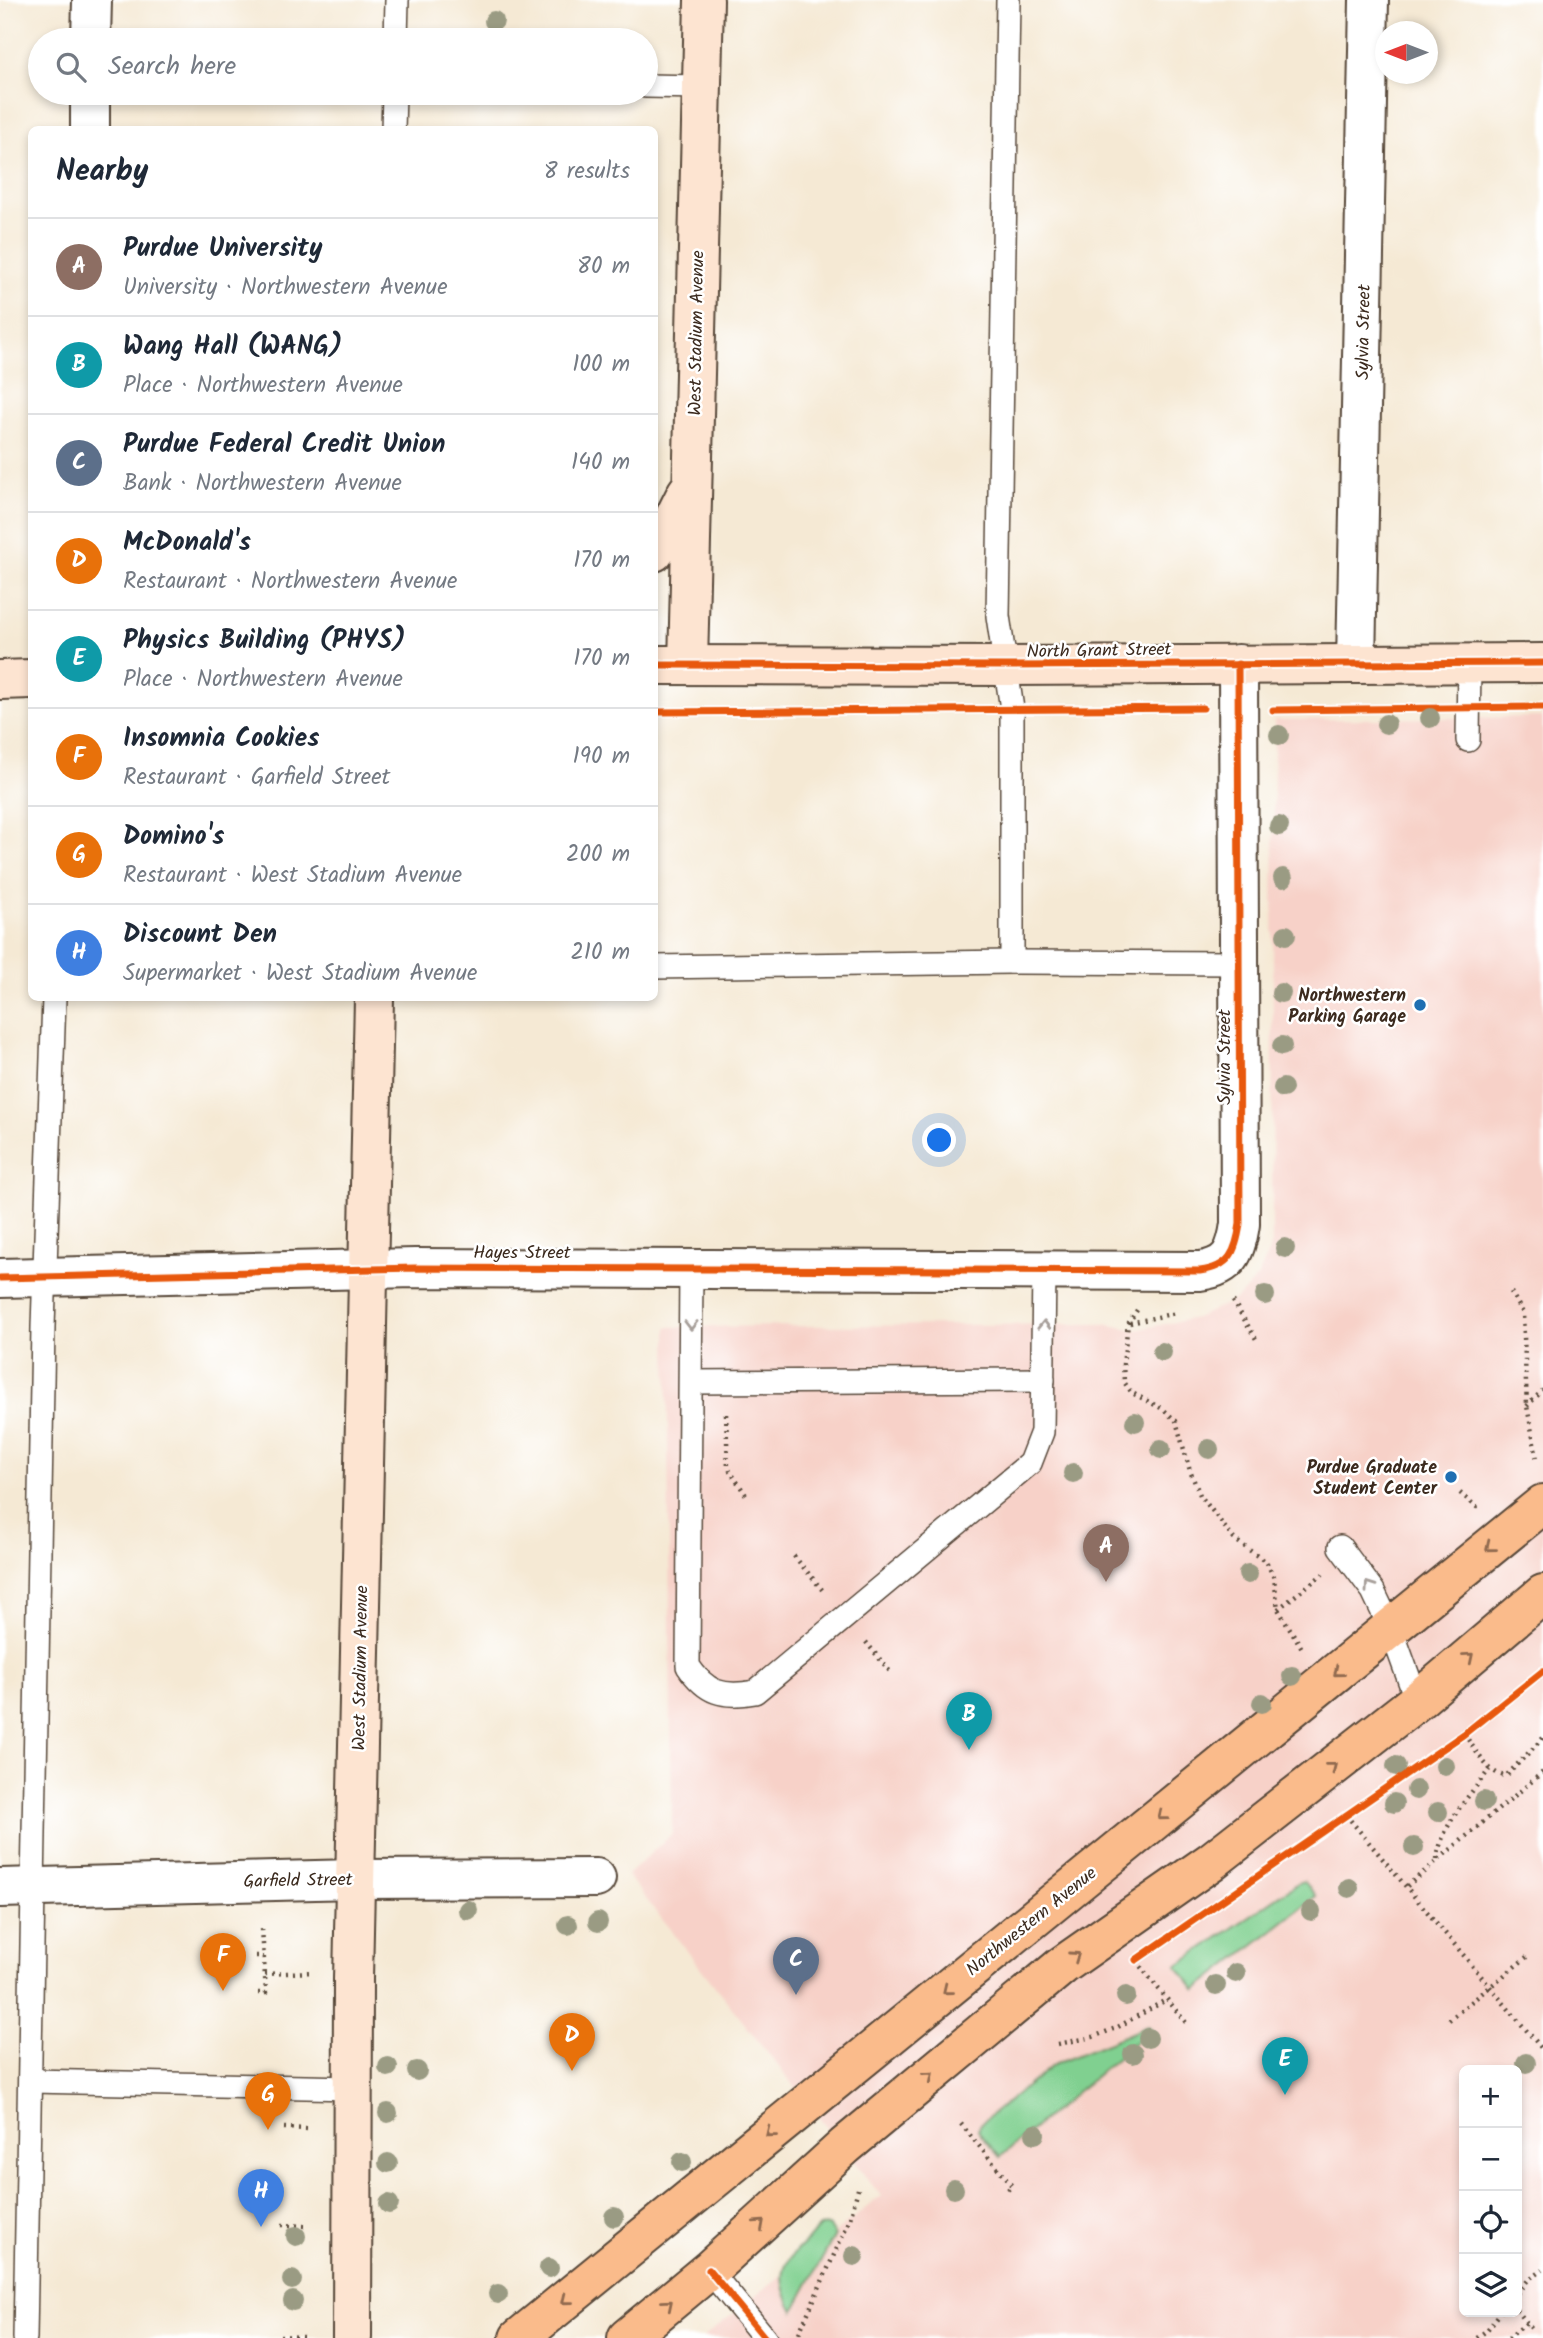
<!DOCTYPE html>
<meta charset="utf-8">
<style>
body{margin:0;font-family:Kalam,sans-serif;background:#f2f2f3;color:#1f2937}
.controls{position:absolute;right:21px;bottom:21px;display:grid;overflow:hidden;border-radius:10px;box-shadow:0 4px 10px #0003}
.controls button{width:63px;height:63px;display:grid;place-items:center;padding:0;border:0;border-bottom:2px solid #e0e1e3;background:#fff;color:#1f2937;font:35px sans-serif}
.compass{position:absolute;left:1375px;top:21px;width:63px;height:63px;border-radius:50%;background:#fff;box-shadow:0 4px 10px #0003;rotate:270deg}
.you{position:absolute;left:940px;top:1141px;width:24px;height:24px;margin:-18px;border:5px solid #fff;border-radius:50%;background:#1a73e8;box-shadow:0 0 0 10px #1a73e833}
.badge{display:grid;place-items:center;width:46px;height:46px;border-radius:50%;background:#0f766e;color:#fff;font-size:23px;font-weight:700}
.pin{position:absolute;translate:-50% -58px;filter:drop-shadow(0 2px 4px #0008)}
.pin::after{content:'';position:absolute;top:37px;width:24px;height:21px;background:inherit;clip-path:polygon(0 0,100% 0,50% 100%)}
.list{margin:0;padding:0;list-style:none}
h2{display:flex;justify-content:space-between;align-items:center;height:91px;margin:0;padding:0 28px;font-size:30px}
h2 small{font-size:23px;font-weight:400;color:#747a83}
.list li{display:grid;grid-template-columns:46px 1fr auto;gap:21px;align-items:center;box-sizing:border-box;height:98px;padding:0 28px;border-top:2px solid #e0e1e3}
.list b{display:block;font-size:26px;white-space:nowrap}
.list p{margin:0;font-size:23px;white-space:nowrap;color:#747a83}
.list em{font-size:23px;font-style:normal;color:#747a83}
.icon{flex:none;width:38px;height:38px;fill:none;stroke:currentColor;stroke-width:2;stroke-linecap:round;stroke-linejoin:round}
.map{position:relative;flex:none;width:1543px;height:2338px;overflow:hidden}
.search{position:absolute;background:#fff;box-shadow:0 4px 10px #0003;left:28px;top:28px;width:630px;height:77px;display:flex;align-items:center;gap:18px;box-sizing:border-box;padding:0 24px;border-radius:38px;color:#747a83;font-size:26px}
.panel{position:absolute;background:#fff;box-shadow:0 4px 10px #0003;left:28px;top:126px;width:630px;height:875px;border-radius:10px}
.map>svg:first-child{display:block}
.built{fill:#f7d1c8;fill-rule:evenodd}
.green{fill:#80d090;stroke:#5e7d57;stroke-width:2}
.lines{fill:none;stroke-linecap:round;stroke-linejoin:round}
.lane-casing{stroke:#574739;stroke-width:26}
.street-casing{stroke:#574739;stroke-width:42}
.secondary-casing{stroke:#574739;stroke-width:42}
.primary-casing{stroke:#574739;stroke-width:42}
.path{stroke:#574739;stroke-width:4.5;stroke-dasharray:2 5;stroke-linecap:butt}
.lane{stroke:#fff;stroke-width:23}
.street{stroke:#fff;stroke-width:38}
.secondary{stroke:#fde4d1;stroke-width:38}
.primary{stroke:#fabb8b;stroke-width:38}
.cycleway-casing{stroke:#fff;stroke-width:11}
.cycleway{stroke:#e8590c;stroke-width:7}
.tree{fill:#9a9b83}
.oneway{stroke:#a79f9a}
.oneway2{stroke:#916b4f}
.poi-dot{fill:#1f6fb2;stroke:#fff;stroke-width:2.5}
.labels{text-anchor:middle;stroke-width:5;stroke-linejoin:round;paint-order:stroke}
.street-label{font-size:18px;fill:#3b2a1e;stroke:#fff}
.poi-label{font-size:18px;font-weight:bold;fill:#3b2a1e;stroke:#fff;text-anchor:end}
</style>
<div class="map">
<svg width="1543" height="2338" viewBox="0 0 1543 2338">
<rect width="100%" height="100%" fill="#fff"/>
<filter id="ink" filterUnits="userSpaceOnUse"><feTurbulence type="fractalNoise" baseFrequency=".0143" numOctaves="2"/><feDisplacementMap in="SourceGraphic" scale="14" xChannelSelector="R" yChannelSelector="G"/><feConvolveMatrix kernelMatrix="1 2 1 2 8 2 1 2 1" color-interpolation-filters="sRGB"/></filter>
<filter id="wash" filterUnits="userSpaceOnUse"><feTurbulence type="fractalNoise" baseFrequency=".00686" numOctaves="4" result="noise"/><feDisplacementMap in="SourceGraphic" scale="28" xChannelSelector="R" yChannelSelector="G"/><feGaussianBlur stdDeviation="1.57" result="paint"/><feColorMatrix in="noise" values="0 0 0 0 0 0 0 0 0 0 0 0 0 0 0 0 0 1.4 0 .05"/><feComposite in="paint" operator="in"/></filter>
<g filter="url(#wash)">
<rect width="100%" height="100%" fill="#f5e9d4"/>
<!-- built -->
<path class="built" d="M 1543,717 L 1543,2338 L 703,2338 L 881,2196 L 627,1875 L 672,1834 L 667,1327 L 1104,1324 L 1136,1330 L 1196,1318 L 1237,1299 L 1258,1277 L 1272,1244 L 1274,720 ZM 1464,2070 L 1517,2070 L 1517,2312 L 1464,2312 Z"/>
<!-- green -->
<g class="green">
<path d="M 1304,1881 L 1316,1896 L 1196,1990 L 1177,1966 L 1298,1883 Z"/>
<path d="M 1148,2026 L 1151,2029 L 1000,2157 L 980,2134 L 978,2129 L 980,2124 L 1053,2065 Z"/>
<path d="M 828,2226 L 835,2235 L 794,2311 C 769,2267 791,2257 820,2227 Z"/>
</g>
</g>
<g filter="url(#ink)">
<g class="lines">
<!-- lane casing -->
<g class="lane-casing">
<g id="lane">
<path d="M 1008,0 L 998,616 L 1012,709 L 1012,962"/>
<path d="M 396,40 L 397,0"/>
<path d="M 646,86 L 702,87"/>
<path d="M 393,130 L 394,93"/>
<path d="M 1468,740 L 1469,663"/>
<path d="M 654,967 L 1012,962 L 1240,963"/>
<path d="M 691,1267 L 688,1666 C 706,1693 723,1698 755,1692 L 1030,1463 L 1042,1432 L 1044,1269"/>
<path d="M 691,1382 L 1043,1380"/>
<path d="M 1340,1547 L 1373,1591 L 1391,1629 L 1417,1701"/>
<path d="M 31,2081 L 353,2088"/>
<path d="M 709,2270 L 765,2338"/>
<path d="M 25,2338 L 43,1327 L 54,998"/>
</g>
</g>
<!-- street casing -->
<g class="street-casing">
<g id="street">
<path d="M 91,40 L 92,0"/>
<path d="M 90,130 L 90,93"/>
<path d="M 1356,664 L 1369,0"/>
<path d="M 0,1278 L 415,1268 L 1200,1271 C 1230,1267 1236,1252 1240,1224 L 1238,664"/>
<path d="M 0,1888 L 355,1879 L 596,1878"/>
</g>
</g>
<!-- secondary casing -->
<g class="secondary-casing">
<g id="secondary">
<path d="M 654,552 L 668,530 L 687,492"/>
<path d="M 654,665 L 1006,666 L 1543,663"/>
<path d="M 688,665 L 704,0"/>
<path d="M 0,680 L 32,679"/>
<path d="M 352,2338 L 353,1979 L 374,998"/>
</g>
</g>
<!-- primary casing -->
<g class="primary-casing">
<g id="primary">
<path d="M 519,2338 L 1543,1504"/>
<path d="M 627,2338 L 709,2270 L 845,2146 L 1063,1965 L 1212,1861 L 1417,1701 L 1543,1594"/>
</g>
</g>
<!-- path -->
<g class="path">
<path d="M 1511,1292 L 1523,1313 L 1527,1406 L 1537,1459"/>
<path d="M 1233,1301 L 1256,1339"/>
<path d="M 1137,1310 L 1128,1324 L 1123,1364 L 1124,1382 L 1132,1393 L 1163,1409 L 1176,1421 L 1190,1471 L 1200,1495 L 1234,1539 L 1267,1563 L 1274,1578 L 1278,1609 L 1303,1650"/>
<path d="M 1130,1323 L 1176,1313"/>
<path d="M 1527,1406 L 1543,1390"/>
<path d="M 726,1414 L 728,1468 L 746,1495"/>
<path d="M 1460,1493 L 1478,1508"/>
<path d="M 794,1556 L 824,1592"/>
<path d="M 1278,1609 L 1323,1574"/>
<path d="M 866,1642 L 892,1674"/>
<path d="M 1464,1734 C 1475,1748 1487,1774 1506,1776 L 1543,1738"/>
<path d="M 1346,1815 L 1543,2050"/>
<path d="M 1437,1860 C 1441,1825 1469,1796 1490,1769"/>
<path d="M 1407,1886 L 1543,1772"/>
<path d="M 256,1956 L 264,1956"/>
<path d="M 1136,1961 L 1188,2025"/>
<path d="M 265,1974 L 312,1972"/>
<path d="M 258,1993 L 266,1993 L 262,1928"/>
<path d="M 1449,2020 L 1528,1956"/>
<path d="M 1058,2044 L 1093,2037 L 1116,2028 L 1166,2000"/>
<path d="M 961,2124 L 1012,2186 L 1005,2192"/>
<path d="M 284,2128 L 308,2129"/>
<path d="M 282,2225 L 306,2226"/>
<path d="M 1517,2293 L 1529,2279 L 1543,2269"/>
<path d="M 1517,2310 L 1531,2328"/>
<path d="M 799,2333 L 850,2219 L 858,2189"/>
<path d="M 280,2336 L 303,2337"/>
<path d="M 1477,2338 L 1487,2330 L 1501,2312"/>
<path d="M 1508,2338 L 1527,2323"/>
</g>
<!-- lane -->
<use href="#lane" class="lane"/>
<!-- street -->
<use href="#street" class="street"/>
<!-- secondary -->
<use href="#secondary" class="secondary"/>
<!-- primary -->
<use href="#primary" class="primary"/>
<!-- cycleway casing -->
<g class="cycleway-casing">
<g id="cycleway">
<path d="M 654,665 L 1006,666 L 1543,663"/>
<path d="M 1273,710 L 1543,707"/>
<path d="M 654,712 L 1203,708"/>
<path d="M 0,1278 L 415,1268 L 1200,1271 C 1230,1267 1236,1252 1240,1224 L 1238,664"/>
<path d="M 1136,1960 L 1464,1734 L 1543,1671"/>
<path d="M 709,2270 L 765,2338"/>
</g>
</g>
<!-- cycleway -->
<use href="#cycleway" class="cycleway"/>
</g>
<!-- trees -->
<g class="tree">
<circle cx="494" cy="21" r="10"/>
<circle cx="1430" cy="718" r="10"/>
<circle cx="1386" cy="724" r="10"/>
<circle cx="1279" cy="735" r="10"/>
<circle cx="1279" cy="826" r="10"/>
<circle cx="1283" cy="878" r="10"/>
<circle cx="1286" cy="935" r="10"/>
<circle cx="1281" cy="993" r="10"/>
<circle cx="1282" cy="1046" r="10"/>
<circle cx="1283" cy="1088" r="10"/>
<circle cx="1285" cy="1248" r="10"/>
<circle cx="1265" cy="1295" r="10"/>
<circle cx="1162" cy="1352" r="10"/>
<circle cx="1135" cy="1422" r="10"/>
<circle cx="1161" cy="1449" r="10"/>
<circle cx="1209" cy="1449" r="10"/>
<circle cx="1073" cy="1473" r="10"/>
<circle cx="1248" cy="1574" r="10"/>
<circle cx="1292" cy="1676" r="10"/>
<circle cx="1262" cy="1703" r="10"/>
<circle cx="1396" cy="1766" r="10"/>
<circle cx="1445" cy="1766" r="10"/>
<circle cx="1416" cy="1790" r="10"/>
<circle cx="1484" cy="1801" r="10"/>
<circle cx="1394" cy="1803" r="10"/>
<circle cx="1438" cy="1812" r="10"/>
<circle cx="1414" cy="1847" r="10"/>
<circle cx="1349" cy="1888" r="10"/>
<circle cx="468" cy="1910" r="10"/>
<circle cx="1311" cy="1911" r="10"/>
<circle cx="598" cy="1922" r="10"/>
<circle cx="568" cy="1925" r="10"/>
<circle cx="1236" cy="1973" r="10"/>
<circle cx="1216" cy="1985" r="10"/>
<circle cx="1126" cy="1996" r="10"/>
<circle cx="1148" cy="2038" r="10"/>
<circle cx="1133" cy="2054" r="10"/>
<circle cx="1526" cy="2063" r="10"/>
<circle cx="388" cy="2067" r="10"/>
<circle cx="417" cy="2071" r="10"/>
<circle cx="388" cy="2113" r="10"/>
<circle cx="1035" cy="2134" r="10"/>
<circle cx="682" cy="2162" r="10"/>
<circle cx="388" cy="2163" r="10"/>
<circle cx="954" cy="2189" r="10"/>
<circle cx="389" cy="2204" r="10"/>
<circle cx="614" cy="2217" r="10"/>
<circle cx="296" cy="2236" r="10"/>
<circle cx="854" cy="2256" r="10"/>
<circle cx="549" cy="2268" r="10"/>
<circle cx="292" cy="2280" r="10"/>
<circle cx="498" cy="2294" r="10"/>
<circle cx="293" cy="2301" r="10"/>
</g>
<!-- one-way arrows -->
<defs><path id="oneway-chevron" d="M-2-3.5L2.5 0L-2 3.5" fill="none" stroke-width="1.6" stroke-linecap="round" stroke-linejoin="round" transform="scale(1.75)"/></defs>
<g class="oneway">
<use href="#oneway-chevron" transform="translate(691 1325) rotate(90)"/>
<use href="#oneway-chevron" transform="translate(1044 1325) rotate(-89)"/>
<use href="#oneway-chevron" transform="translate(1369 1586) rotate(-125)"/>
</g>
<g class="oneway2">
<use href="#oneway-chevron" transform="translate(1490 1547) rotate(141)"/>
<use href="#oneway-chevron" transform="translate(1469 1657) rotate(-40)"/>
<use href="#oneway-chevron" transform="translate(1338 1672) rotate(141)"/>
<use href="#oneway-chevron" transform="translate(1332 1767) rotate(-38)"/>
<use href="#oneway-chevron" transform="translate(1162 1816) rotate(141)"/>
<use href="#oneway-chevron" transform="translate(1075 1956) rotate(-35)"/>
<use href="#oneway-chevron" transform="translate(947 1990) rotate(141)"/>
<use href="#oneway-chevron" transform="translate(929 2076) rotate(-40)"/>
<use href="#oneway-chevron" transform="translate(770 2133) rotate(141)"/>
<use href="#oneway-chevron" transform="translate(760 2224) rotate(-42)"/>
<use href="#oneway-chevron" transform="translate(566 2300) rotate(141)"/>
<use href="#oneway-chevron" transform="translate(668 2304) rotate(-40)"/>
</g>
</g>
<!-- markers -->
<g class="poi-dot">
<circle cx="1420" cy="1005" r="7"/>
<circle cx="1451" cy="1477" r="7"/>
</g>
<g class="labels">
<!-- street labels -->
<g class="street-label">
<text transform="translate(1363 332) rotate(-89)" y="6">Sylvia Street</text>
<text transform="translate(696 333) rotate(-89)" y="6">West Stadium Avenue</text>
<text transform="translate(1099 650) rotate(-1)" y="6">North Grant Street</text>
<text transform="translate(1224 1057) rotate(-90)" y="6">Sylvia Street</text>
<text x="522" y="1258">Hayes Street</text>
<text transform="translate(360 1668) rotate(-89)" y="6">West Stadium Avenue</text>
<text transform="translate(298 1880) rotate(-1)" y="6">Garfield Street</text>
<text transform="translate(1031 1921) rotate(-39)" y="6">Northwestern Avenue</text>
</g>
<!-- poi labels -->
<g class="poi-label">
<text x="1406" y="1001">Northwestern<tspan x="1406" dy="21">Parking Garage</tspan></text>
<text x="1437" y="1473">Purdue Graduate<tspan x="1437" dy="21">Student Center</tspan></text>
</g>
</g>
</svg>
<div class="controls">
<button>+</button>
<button>−</button>
<button><svg class="icon" aria-label="locate" viewBox="0 0 24 24"><circle cx="12" cy="12" r="6"/><path d="M12 2v4M12 18v4M2 12h4M18 12h4"/></svg></button>
<button><svg class="icon" aria-label="layers" viewBox="0 0 24 24"><path d="M12 4l9 5-9 5-9-5zM3 14l9 5 9-5"/></svg></button>
</div>
<svg class="compass" viewBox="-18 -18 36 36"><path d="M0-13l5 13h-10z" fill="#e53935"/><path d="M0 13l5-13h-10z" fill="#747a83"/></svg>
<div class="you"></div>
<div class="pin badge" style="left:1106px;top:1582px;background:#8d6e63">A</div>
<div class="pin badge" style="left:969px;top:1750px;background:#0f9aa8">B</div>
<div class="pin badge" style="left:796px;top:1995px;background:#5c6f8a">C</div>
<div class="pin badge" style="left:572px;top:2071px;background:#e8710a">D</div>
<div class="pin badge" style="left:1285px;top:2095px;background:#0f9aa8">E</div>
<div class="pin badge" style="left:223px;top:1991px;background:#e8710a">F</div>
<div class="pin badge" style="left:268px;top:2130px;background:#e8710a">G</div>
<div class="pin badge" style="left:261px;top:2227px;background:#3f7fe0">H</div>
<div class="search"><svg class="icon" aria-label="search" viewBox="0 0 24 24"><circle cx="10" cy="10" r="6"/><path d="M15 15l6 6"/></svg>Search here</div>
<section class="panel">
<h2>Nearby<small>8 results</small></h2>
<ul class="list">
<li><span class="badge" style="background:#8d6e63">A</span><div><b>Purdue University</b><p>University · Northwestern Avenue</p></div><em>80 m</em></li>
<li><span class="badge" style="background:#0f9aa8">B</span><div><b>Wang Hall (WANG)</b><p>Place · Northwestern Avenue</p></div><em>100 m</em></li>
<li><span class="badge" style="background:#5c6f8a">C</span><div><b>Purdue Federal Credit Union</b><p>Bank · Northwestern Avenue</p></div><em>140 m</em></li>
<li><span class="badge" style="background:#e8710a">D</span><div><b>McDonald's</b><p>Restaurant · Northwestern Avenue</p></div><em>170 m</em></li>
<li><span class="badge" style="background:#0f9aa8">E</span><div><b>Physics Building (PHYS)</b><p>Place · Northwestern Avenue</p></div><em>170 m</em></li>
<li><span class="badge" style="background:#e8710a">F</span><div><b>Insomnia Cookies</b><p>Restaurant · Garfield Street</p></div><em>190 m</em></li>
<li><span class="badge" style="background:#e8710a">G</span><div><b>Domino's</b><p>Restaurant · West Stadium Avenue</p></div><em>200 m</em></li>
<li><span class="badge" style="background:#3f7fe0">H</span><div><b>Discount Den</b><p>Supermarket · West Stadium Avenue</p></div><em>210 m</em></li>
</ul>
</section>
</div>
